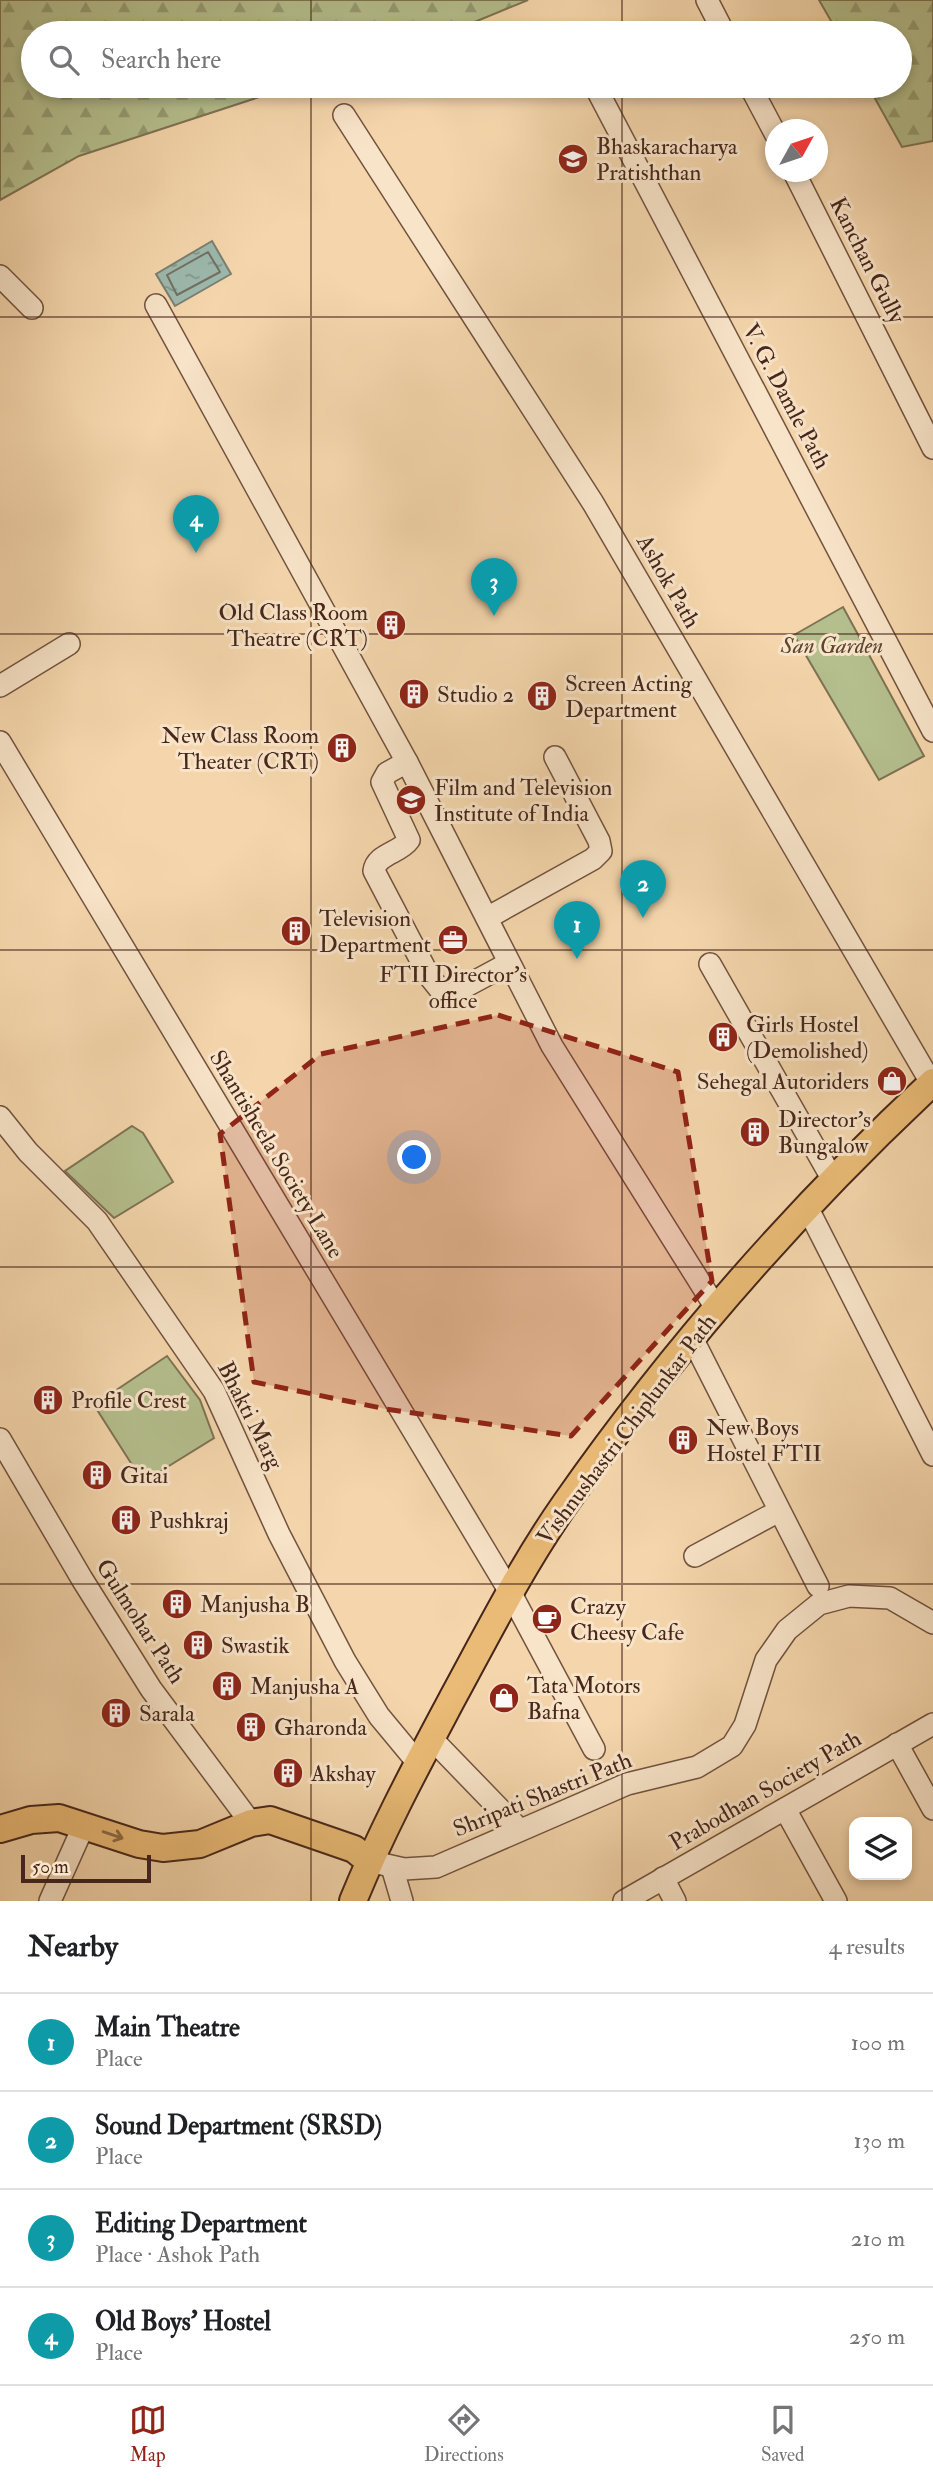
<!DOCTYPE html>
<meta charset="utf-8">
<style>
body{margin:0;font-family:"IM FELL Double Pica",serif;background:#f2f2f2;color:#202124}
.controls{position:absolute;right:21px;bottom:21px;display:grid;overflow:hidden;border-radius:14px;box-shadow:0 4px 10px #0003}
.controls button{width:63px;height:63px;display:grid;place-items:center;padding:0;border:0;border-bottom:2px solid #e0e0e0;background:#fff;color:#202124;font:35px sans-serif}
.compass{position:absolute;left:765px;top:119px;width:63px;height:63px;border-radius:50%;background:#fff;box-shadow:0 4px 10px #0003;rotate:50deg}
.scale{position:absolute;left:21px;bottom:18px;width:130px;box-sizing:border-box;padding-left:7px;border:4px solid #47271b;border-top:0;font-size:19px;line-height:24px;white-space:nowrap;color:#47271b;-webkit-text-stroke:5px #f8e4c9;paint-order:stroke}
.you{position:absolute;left:415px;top:1158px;width:24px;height:24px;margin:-18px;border:5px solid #fff;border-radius:50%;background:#1a73e8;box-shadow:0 0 0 10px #1a73e833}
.badge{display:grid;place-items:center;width:46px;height:46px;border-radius:50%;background:#8f2418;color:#fff;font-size:23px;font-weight:700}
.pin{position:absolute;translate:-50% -58px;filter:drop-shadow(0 2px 4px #0008)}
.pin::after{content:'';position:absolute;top:37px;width:24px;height:21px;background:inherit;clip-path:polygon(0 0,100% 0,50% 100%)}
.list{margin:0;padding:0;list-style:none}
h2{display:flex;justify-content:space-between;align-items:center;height:91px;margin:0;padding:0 28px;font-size:30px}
h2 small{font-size:23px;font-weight:400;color:#757577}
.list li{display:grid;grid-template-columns:46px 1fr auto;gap:21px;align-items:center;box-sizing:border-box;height:98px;padding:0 28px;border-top:2px solid #e0e0e0}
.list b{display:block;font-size:26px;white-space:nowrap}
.list p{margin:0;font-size:23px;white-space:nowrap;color:#757577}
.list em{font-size:23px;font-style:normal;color:#757577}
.icon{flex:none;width:38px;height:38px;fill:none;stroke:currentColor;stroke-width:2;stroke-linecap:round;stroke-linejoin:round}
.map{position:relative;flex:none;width:933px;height:1901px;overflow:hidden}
.search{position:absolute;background:#fff;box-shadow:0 4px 10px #0003;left:21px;right:21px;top:21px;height:77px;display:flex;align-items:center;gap:18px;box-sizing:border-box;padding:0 24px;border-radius:38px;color:#757577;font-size:26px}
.sheet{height:483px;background:#fff}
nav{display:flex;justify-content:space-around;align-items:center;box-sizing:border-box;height:98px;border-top:2px solid #e0e0e0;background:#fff;font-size:19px;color:#757577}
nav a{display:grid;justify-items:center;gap:4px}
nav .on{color:#8f2418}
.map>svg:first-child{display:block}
.green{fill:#b5bf8e;stroke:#7e7354;stroke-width:2}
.forest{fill:url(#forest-firs);stroke:#7e7354;stroke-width:2}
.water{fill:url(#water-ripples);stroke:#7a7f73;stroke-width:2}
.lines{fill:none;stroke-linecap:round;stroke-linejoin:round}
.shore{stroke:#727064;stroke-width:2}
.minor-casing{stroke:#72533f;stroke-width:24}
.major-casing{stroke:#47271b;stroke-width:30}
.minor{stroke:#f8e4c9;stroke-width:21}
.major{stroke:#eabb76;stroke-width:26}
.oneway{stroke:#906a44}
.marked{fill:#8f2418;fill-opacity:0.2;stroke:#8f2418;stroke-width:5;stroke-dasharray:14 9;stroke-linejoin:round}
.grid{fill:none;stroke:#47271b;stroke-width:2;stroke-opacity:0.55}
.labels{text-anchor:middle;stroke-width:6;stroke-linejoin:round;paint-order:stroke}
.poi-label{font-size:23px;fill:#47271b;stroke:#f8e4c9;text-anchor:start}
.street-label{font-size:23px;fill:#47271b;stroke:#f8e4c9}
.park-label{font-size:23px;font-style:italic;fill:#5d4532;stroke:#f8e4c9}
</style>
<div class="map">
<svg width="933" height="1901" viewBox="0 0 933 1901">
<defs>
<pattern id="forest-firs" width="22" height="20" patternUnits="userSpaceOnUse" patternTransform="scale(1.75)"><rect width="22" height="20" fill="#b5bf8e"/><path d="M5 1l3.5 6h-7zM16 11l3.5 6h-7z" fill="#959b73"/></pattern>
<pattern id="water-ripples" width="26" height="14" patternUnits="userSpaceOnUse" patternTransform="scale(1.75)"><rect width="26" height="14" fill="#9cb9ad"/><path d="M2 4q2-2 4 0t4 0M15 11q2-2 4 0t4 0" fill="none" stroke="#81968c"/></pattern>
</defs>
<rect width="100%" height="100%" fill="#f5d6ac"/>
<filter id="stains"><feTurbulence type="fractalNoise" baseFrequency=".00286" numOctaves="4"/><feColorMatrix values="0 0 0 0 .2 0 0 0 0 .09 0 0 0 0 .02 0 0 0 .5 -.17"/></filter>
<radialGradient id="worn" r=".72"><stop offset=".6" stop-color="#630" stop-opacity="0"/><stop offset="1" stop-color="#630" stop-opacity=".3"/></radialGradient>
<!-- green -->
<g class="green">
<path d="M 843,607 L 924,756 L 879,780 L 794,635 Z"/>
<path d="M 132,1126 L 143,1133 L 173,1182 L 114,1218 L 65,1171 Z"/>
<path d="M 167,1356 L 200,1400 L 214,1438 L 143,1482 L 94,1405 Z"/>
</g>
<!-- forest -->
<g class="forest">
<path d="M 0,0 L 528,0 L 448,33 L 33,33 L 33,86 L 293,86 L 79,156 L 0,200 Z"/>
<path d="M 819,0 L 933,0 L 933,141 L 902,147 L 868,86 L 900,86 L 900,33 L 838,33 Z"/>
</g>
<!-- water -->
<path class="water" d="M 212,241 L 231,274 L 175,306 L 156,274 Z"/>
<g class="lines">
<!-- shore -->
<path class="shore" d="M 208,252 L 220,272 L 177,295 L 167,275 Z"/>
<!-- minor casing -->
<g class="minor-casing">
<g id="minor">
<path d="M 707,0 L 724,33"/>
<path d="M 595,86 L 933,731"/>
<path d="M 750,86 L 776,135"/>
<path d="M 344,115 L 593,503 L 933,1086"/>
<path d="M 794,172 L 933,448"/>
<path d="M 0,276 L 32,308"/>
<path d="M 156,305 L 407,762 L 552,1046 L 716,1308"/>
<path d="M 0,686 L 69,644"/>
<path d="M 0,742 L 510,1592 L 594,1749"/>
<path d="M 407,762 L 387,773 L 382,782 L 409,840 C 400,853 376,854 374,871 L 429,976 L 446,997 L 509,963"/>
<path d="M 487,918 L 593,859 L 601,851 L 599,841 L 555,757"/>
<path d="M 710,964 L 833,1180"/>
<path d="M 0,1117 L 28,1152 L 97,1221 L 214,1391 L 279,1534 L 345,1661 L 379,1716 L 418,1763"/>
<path d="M 807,1207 L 933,1455"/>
<path d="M 692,1338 L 818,1586"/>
<path d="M 0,1439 L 82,1579 L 151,1689 L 251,1823"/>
<path d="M 695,1556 L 779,1511"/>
<path d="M 431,1738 L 519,1829"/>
<path d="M 897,1744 L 933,1809"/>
<path d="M 785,1809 L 836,1901"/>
<path d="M 369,1861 L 404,1869 L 436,1867 L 627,1784 L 697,1767 L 732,1746 L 745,1725 L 766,1660 L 787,1630 L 819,1604 L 849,1596 L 890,1598 L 933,1623"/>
<path d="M 392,1867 L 402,1901"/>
<path d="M 663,1878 L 675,1901"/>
<path d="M 50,1901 L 84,1825"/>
<path d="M 624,1901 L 933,1724"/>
</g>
</g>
<!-- major casing -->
<g class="major-casing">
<g id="major">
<path d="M 0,1829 L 31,1820 L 59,1818 L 139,1844 L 163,1848 L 200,1844 L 251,1823 L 270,1820 L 354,1849 L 369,1861"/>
<path d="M 353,1901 C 381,1832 416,1767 451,1701 C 487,1635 521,1567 565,1504 C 672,1351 796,1210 933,1082"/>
</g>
</g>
<!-- minor -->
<use href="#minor" class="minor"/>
<!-- major -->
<use href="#major" class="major"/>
</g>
<!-- one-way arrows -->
<defs><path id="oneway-shaft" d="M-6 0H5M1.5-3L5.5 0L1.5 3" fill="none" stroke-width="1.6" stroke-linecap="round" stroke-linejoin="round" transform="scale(1.75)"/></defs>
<use class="oneway" href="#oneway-shaft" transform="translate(113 1835) rotate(19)"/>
<!-- marked area -->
<path class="marked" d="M 498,1015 L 678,1072 L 712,1281 L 571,1436 L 386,1409 L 254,1382 L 220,1134 L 321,1054 Z"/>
<!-- grid -->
<path class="grid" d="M 311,0 L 311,33M 622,0 L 622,33M 311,86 L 311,1901M 622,86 L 622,1901M 0,317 L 933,317M 0,634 L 933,634M 0,950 L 933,950M 0,1267 L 933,1267M 0,1584 L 933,1584"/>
<!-- icons -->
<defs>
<g id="school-disc" transform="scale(1.575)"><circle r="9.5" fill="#8f2418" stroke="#f8e4c9"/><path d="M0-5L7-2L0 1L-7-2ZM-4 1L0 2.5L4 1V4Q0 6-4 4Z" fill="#fff"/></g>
<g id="building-disc" transform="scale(1.575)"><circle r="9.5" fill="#8f2418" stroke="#f8e4c9"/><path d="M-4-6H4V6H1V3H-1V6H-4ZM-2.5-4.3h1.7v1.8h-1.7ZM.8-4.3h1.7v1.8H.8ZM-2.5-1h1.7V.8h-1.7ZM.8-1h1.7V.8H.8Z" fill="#fff"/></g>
<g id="university-disc" transform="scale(1.575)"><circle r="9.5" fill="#8f2418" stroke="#f8e4c9"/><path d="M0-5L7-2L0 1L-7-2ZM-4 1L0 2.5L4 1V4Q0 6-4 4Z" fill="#fff"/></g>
<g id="office-disc" transform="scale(1.575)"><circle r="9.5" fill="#8f2418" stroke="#f8e4c9"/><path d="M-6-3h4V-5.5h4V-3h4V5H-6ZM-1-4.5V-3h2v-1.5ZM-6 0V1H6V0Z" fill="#fff"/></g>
<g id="shop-disc" transform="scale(1.575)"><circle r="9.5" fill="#8f2418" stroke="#f8e4c9"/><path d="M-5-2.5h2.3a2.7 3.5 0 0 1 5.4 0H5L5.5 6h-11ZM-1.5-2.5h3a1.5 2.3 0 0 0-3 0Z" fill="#fff"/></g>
<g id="cafe-disc" transform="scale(1.575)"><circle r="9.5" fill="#8f2418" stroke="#f8e4c9"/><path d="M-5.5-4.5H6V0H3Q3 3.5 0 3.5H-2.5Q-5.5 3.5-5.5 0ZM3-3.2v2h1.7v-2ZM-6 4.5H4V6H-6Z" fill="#fff"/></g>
</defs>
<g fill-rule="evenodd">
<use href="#school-disc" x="573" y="159"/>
<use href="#building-disc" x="391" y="625"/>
<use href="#building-disc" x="414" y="694"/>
<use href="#building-disc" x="542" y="696"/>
<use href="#building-disc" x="342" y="748"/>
<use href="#university-disc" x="411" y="800"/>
<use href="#building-disc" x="296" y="931"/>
<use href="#office-disc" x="453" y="940"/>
<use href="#building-disc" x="723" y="1037"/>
<use href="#shop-disc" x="892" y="1081"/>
<use href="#building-disc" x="755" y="1132"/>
<use href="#building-disc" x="48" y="1400"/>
<use href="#building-disc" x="683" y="1440"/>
<use href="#building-disc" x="97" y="1475"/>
<use href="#building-disc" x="126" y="1520"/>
<use href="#building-disc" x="177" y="1604"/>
<use href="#cafe-disc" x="547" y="1619"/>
<use href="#building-disc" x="198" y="1645"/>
<use href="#building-disc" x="227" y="1686"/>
<use href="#shop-disc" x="504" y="1698"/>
<use href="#building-disc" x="116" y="1713"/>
<use href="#building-disc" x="251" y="1727"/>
<use href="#building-disc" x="288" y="1773"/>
</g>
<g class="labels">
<!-- poi labels -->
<g class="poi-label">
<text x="596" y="154">Bhaskaracharya<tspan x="596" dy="26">Pratishthan</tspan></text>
<text x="368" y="620" text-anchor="end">Old Class Room<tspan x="368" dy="26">Theatre (CRT)</tspan></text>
<text x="565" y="691">Screen Acting<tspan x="565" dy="26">Department</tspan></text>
<text x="437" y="702">Studio 2</text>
<text x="319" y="743" text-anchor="end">New Class Room<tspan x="319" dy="26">Theater (CRT)</tspan></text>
<text x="434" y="795">Film and Television<tspan x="434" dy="26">Institute of India</tspan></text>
<text x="319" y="926">Television<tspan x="319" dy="26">Department</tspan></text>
<text x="453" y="982" text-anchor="middle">FTII Director's<tspan x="453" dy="26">office</tspan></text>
<text x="746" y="1032">Girls Hostel<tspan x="746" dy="26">(Demolished)</tspan></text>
<text x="869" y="1089" text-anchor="end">Sehegal Autoriders</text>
<text x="778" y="1127">Director's<tspan x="778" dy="26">Bungalow</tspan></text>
<text x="71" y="1408">Profile Crest</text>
<text x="706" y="1435">New Boys<tspan x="706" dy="26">Hostel FTII</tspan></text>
<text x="120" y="1483">Gitai</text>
<text x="149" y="1528">Pushkraj</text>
<text x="200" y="1612">Manjusha B</text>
<text x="570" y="1614">Crazy<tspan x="570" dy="26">Cheesy Cafe</tspan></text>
<text x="221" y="1653">Swastik</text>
<text x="527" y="1693">Tata Motors<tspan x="527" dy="26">Bafna</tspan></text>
<text x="250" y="1694">Manjusha A</text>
<text x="139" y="1721">Sarala</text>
<text x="274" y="1735">Gharonda</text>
<text x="311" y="1781">Akshay</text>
</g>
<!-- street labels -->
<g class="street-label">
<text transform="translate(868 260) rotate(63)" y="8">Kanchan Gully</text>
<text transform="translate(787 396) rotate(62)" y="8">V. G. Damle Path</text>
<text transform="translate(669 581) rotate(60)" y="8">Ashok Path</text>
<text transform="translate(277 1154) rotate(59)" y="8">Shantisheela Society Lane</text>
<text transform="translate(251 1415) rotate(63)" y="8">Bhakti Marg</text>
<text transform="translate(626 1429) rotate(-53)" y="8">Vishnushastri Chiplunkar Path</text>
<text transform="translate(141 1621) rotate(57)" y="8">Gulmohar Path</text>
<text transform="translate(765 1790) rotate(-30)" y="8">Prabodhan Society Path</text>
<text transform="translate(542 1794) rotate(-22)" y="8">Shripati Shastri Path</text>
</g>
<!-- park labels -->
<g class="park-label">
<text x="832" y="653">San Garden</text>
</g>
</g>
<rect width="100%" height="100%" filter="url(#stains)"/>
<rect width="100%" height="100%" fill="url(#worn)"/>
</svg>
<div class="controls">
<button><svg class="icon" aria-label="layers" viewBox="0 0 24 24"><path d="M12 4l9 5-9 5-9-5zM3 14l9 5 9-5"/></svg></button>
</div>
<svg class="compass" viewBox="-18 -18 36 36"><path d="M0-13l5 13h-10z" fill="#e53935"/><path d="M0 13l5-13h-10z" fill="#757577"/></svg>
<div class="scale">50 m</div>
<div class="you"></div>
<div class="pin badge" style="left:577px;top:959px;background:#0f9aa8">1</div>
<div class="pin badge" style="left:643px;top:918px;background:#0f9aa8">2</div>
<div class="pin badge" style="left:494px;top:616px;background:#0f9aa8">3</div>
<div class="pin badge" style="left:196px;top:553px;background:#0f9aa8">4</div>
<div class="search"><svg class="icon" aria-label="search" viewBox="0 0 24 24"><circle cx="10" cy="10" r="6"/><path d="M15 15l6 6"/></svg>Search here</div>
</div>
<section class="sheet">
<h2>Nearby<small>4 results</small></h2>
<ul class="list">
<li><span class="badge" style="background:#0f9aa8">1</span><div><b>Main Theatre</b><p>Place</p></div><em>100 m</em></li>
<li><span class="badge" style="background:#0f9aa8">2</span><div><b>Sound Department (SRSD)</b><p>Place</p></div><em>130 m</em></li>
<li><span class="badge" style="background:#0f9aa8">3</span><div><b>Editing Department</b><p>Place · Ashok Path</p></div><em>210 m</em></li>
<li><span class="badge" style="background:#0f9aa8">4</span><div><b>Old Boys' Hostel</b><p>Place</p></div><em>250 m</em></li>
</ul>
</section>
<nav>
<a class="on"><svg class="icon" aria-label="map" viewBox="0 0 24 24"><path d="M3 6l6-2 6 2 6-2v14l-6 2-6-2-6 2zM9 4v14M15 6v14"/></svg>Map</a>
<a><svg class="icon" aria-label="directions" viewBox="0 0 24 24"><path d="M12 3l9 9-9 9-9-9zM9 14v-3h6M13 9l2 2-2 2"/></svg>Directions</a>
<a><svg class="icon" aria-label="saved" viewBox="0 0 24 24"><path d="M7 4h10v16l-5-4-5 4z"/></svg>Saved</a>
</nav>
